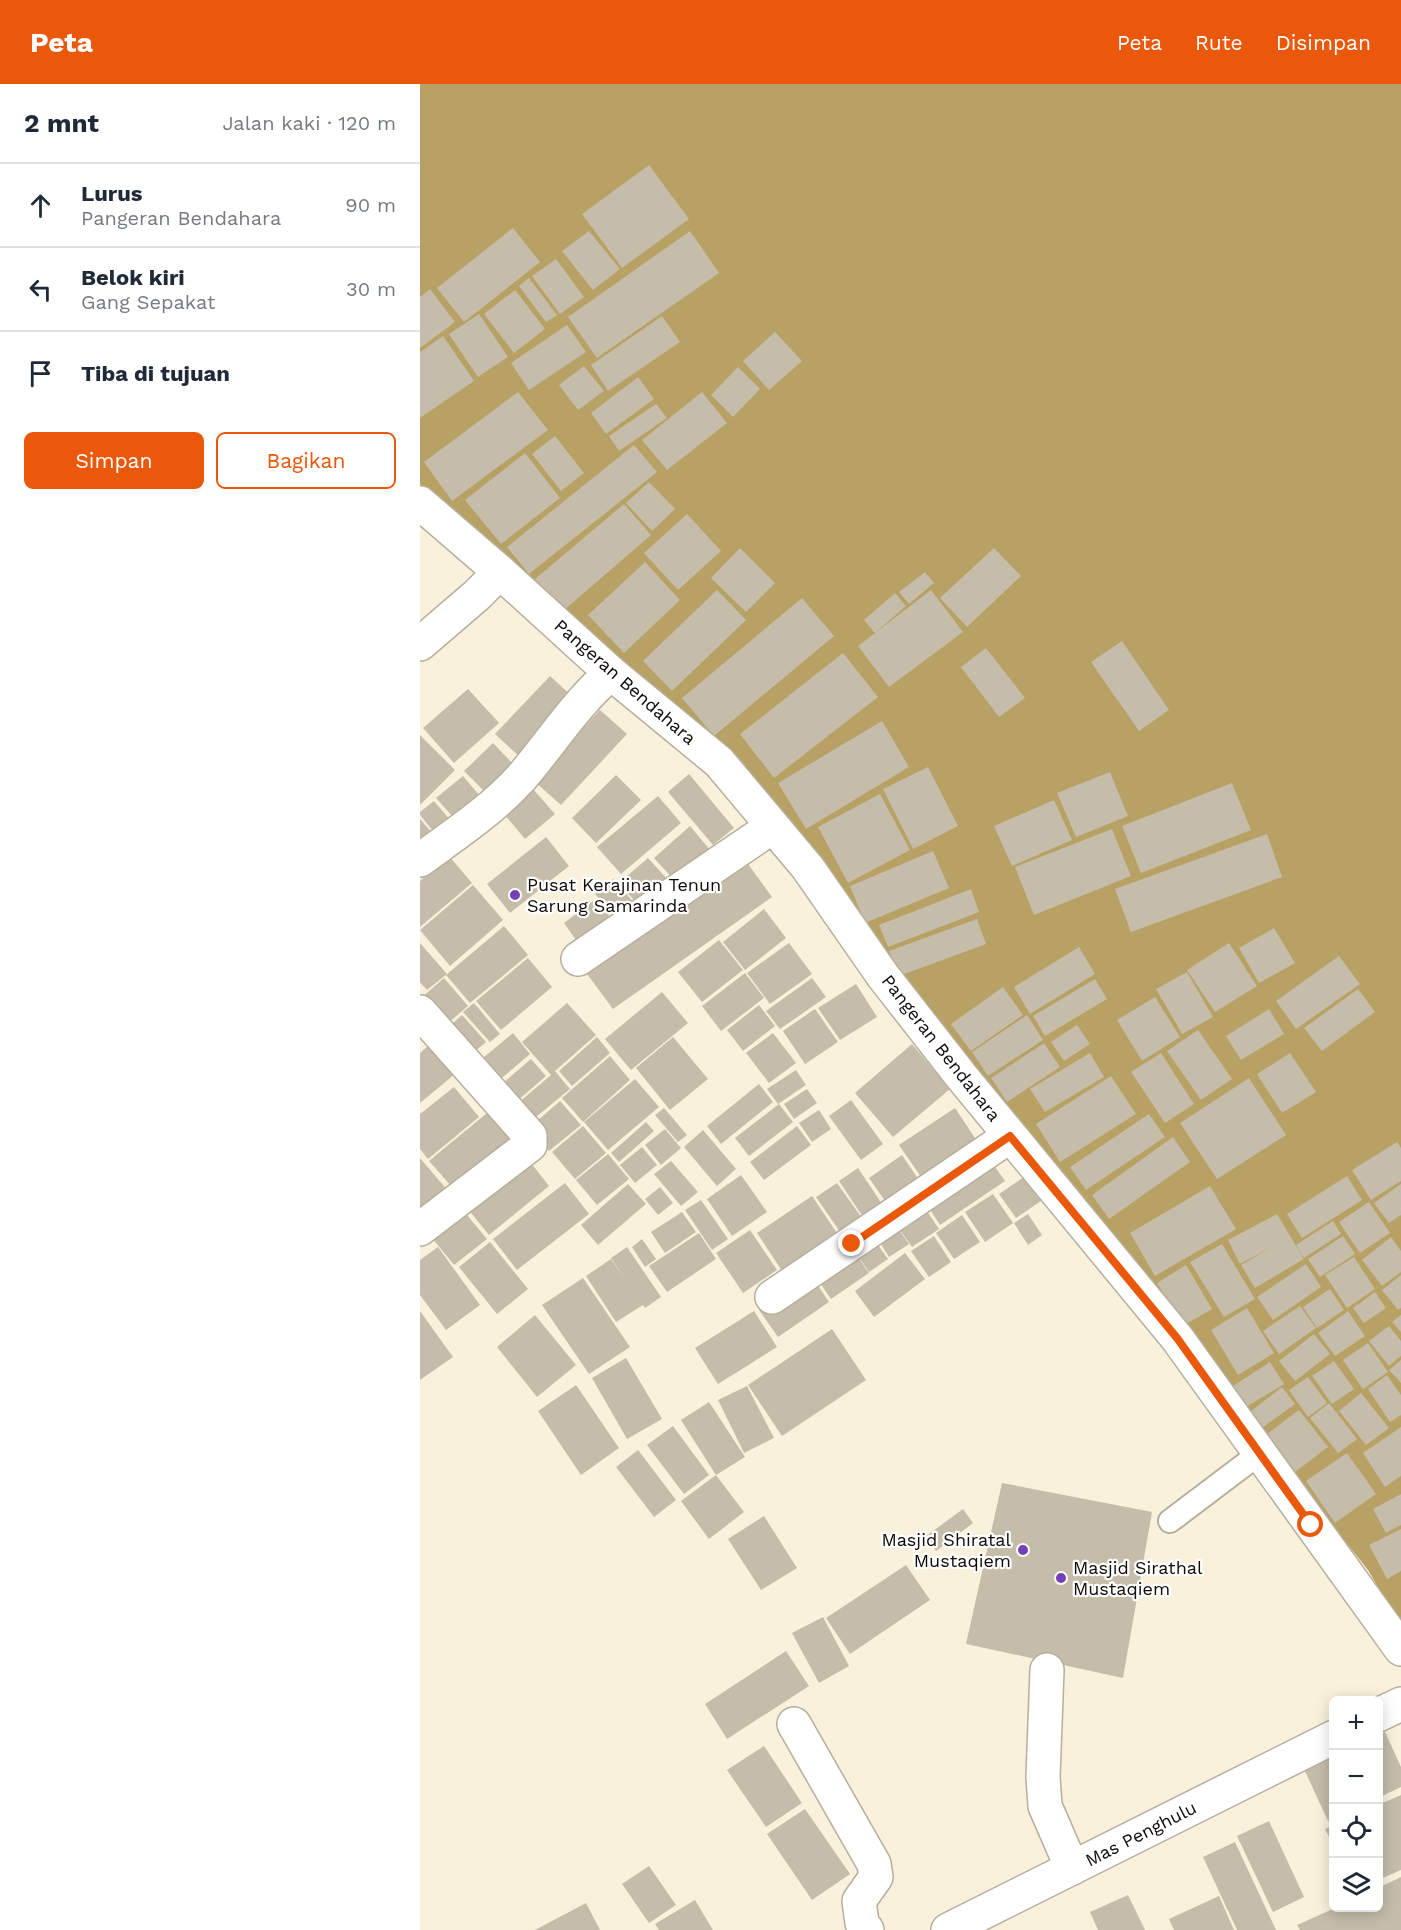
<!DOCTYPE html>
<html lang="id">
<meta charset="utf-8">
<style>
body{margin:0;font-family:"Work Sans",sans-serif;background:#f2f2f3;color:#1f2937}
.controls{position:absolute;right:18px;bottom:18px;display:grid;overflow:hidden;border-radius:9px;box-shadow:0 3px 15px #0003}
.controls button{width:54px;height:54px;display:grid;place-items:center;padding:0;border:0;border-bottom:2px solid #e0e1e3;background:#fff;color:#1f2937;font:30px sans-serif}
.stop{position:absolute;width:18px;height:18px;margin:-14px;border:4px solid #ea580c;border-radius:50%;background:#fff}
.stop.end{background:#ea580c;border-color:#fff;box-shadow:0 2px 6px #0008}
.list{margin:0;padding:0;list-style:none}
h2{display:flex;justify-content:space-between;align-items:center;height:78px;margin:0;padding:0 24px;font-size:26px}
h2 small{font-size:20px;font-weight:400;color:#747a83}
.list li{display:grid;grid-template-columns:39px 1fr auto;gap:18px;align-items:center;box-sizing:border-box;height:84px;padding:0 24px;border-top:2px solid #e0e1e3}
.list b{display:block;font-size:22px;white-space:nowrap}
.list p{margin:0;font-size:20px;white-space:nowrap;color:#747a83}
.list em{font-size:20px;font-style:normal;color:#747a83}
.actions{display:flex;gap:12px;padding:18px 24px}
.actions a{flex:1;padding:14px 0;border:2px solid #ea580c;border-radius:9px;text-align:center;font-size:21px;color:#ea580c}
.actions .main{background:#ea580c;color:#fff}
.icon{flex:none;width:33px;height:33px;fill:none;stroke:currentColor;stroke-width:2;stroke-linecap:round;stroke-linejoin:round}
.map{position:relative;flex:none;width:981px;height:1846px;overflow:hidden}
header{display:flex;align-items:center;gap:36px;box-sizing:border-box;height:84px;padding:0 30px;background:#ea580c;color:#fff}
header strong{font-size:28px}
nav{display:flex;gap:33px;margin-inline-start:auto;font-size:21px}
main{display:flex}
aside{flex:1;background:#fff}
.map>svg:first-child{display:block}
.water{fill:#b8a164}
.building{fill:#c5bda9}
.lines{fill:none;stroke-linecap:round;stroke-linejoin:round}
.service-casing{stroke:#b6af9b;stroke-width:26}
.minor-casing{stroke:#b6af9b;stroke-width:36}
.tertiary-casing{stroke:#b6af9b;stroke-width:36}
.service{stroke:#fff;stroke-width:22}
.minor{stroke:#fff;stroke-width:33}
.tertiary{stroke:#fff;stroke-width:33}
.route{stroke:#ea580c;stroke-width:8}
.poi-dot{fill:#7440b7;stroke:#fff;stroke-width:2}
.labels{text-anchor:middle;stroke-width:4.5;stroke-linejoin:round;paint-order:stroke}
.street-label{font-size:18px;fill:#0e0b05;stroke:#fff}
.poi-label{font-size:18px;fill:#0e0b05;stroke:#fff;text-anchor:start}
</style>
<header>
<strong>Peta</strong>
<nav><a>Peta</a><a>Rute</a><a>Disimpan</a></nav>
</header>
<main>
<aside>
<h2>2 mnt<small>Jalan kaki · 120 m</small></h2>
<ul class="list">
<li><svg class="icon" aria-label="ahead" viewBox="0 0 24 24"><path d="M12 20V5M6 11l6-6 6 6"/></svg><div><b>Lurus</b><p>Pangeran Bendahara</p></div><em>90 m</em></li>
<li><svg class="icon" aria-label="left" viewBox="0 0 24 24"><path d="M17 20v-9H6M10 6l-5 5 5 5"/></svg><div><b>Belok kiri</b><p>Gang Sepakat</p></div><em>30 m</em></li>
<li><svg class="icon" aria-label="arrive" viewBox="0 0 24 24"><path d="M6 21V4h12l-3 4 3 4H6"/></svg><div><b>Tiba di tujuan</b></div></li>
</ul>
<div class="actions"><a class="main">Simpan</a><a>Bagikan</a></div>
</aside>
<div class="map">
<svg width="981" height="1846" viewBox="0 0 981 1846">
<rect width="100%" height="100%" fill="#f9f1dc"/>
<!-- water -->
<path class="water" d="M 0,0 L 981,0 L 981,1542 L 948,1486 L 526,956 L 296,659 L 0,406 Z"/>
<!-- building -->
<g class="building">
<path d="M 229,81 L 269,135 L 202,184 L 162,130 Z"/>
<path d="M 93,144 L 120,178 L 44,238 L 17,204 Z"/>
<path d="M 169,147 L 200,185 L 173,206 L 142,167 Z"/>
<path d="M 270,147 L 299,189 L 177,274 L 148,233 Z"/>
<path d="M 136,175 L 164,213 L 140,230 L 112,192 Z"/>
<path d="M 109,194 L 137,231 L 126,238 L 99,202 Z"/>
<path d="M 10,205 L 35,238 L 0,264 L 0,213 Z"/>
<path d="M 95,206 L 125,245 L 94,269 L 64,230 Z"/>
<path d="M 59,230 L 88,273 L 58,293 L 29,250 Z"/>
<path d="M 242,232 L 260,258 L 188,307 L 171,281 Z"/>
<path d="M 147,241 L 166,268 L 109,306 L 91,279 Z"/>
<path d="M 355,248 L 382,277 L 349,306 L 323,277 Z"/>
<path d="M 23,252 L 54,297 L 0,334 L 0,268 Z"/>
<path d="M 164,282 L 184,307 L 158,326 L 139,301 Z"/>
<path d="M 318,283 L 340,305 L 313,333 L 291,311 Z"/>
<path d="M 218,293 L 234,315 L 186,350 L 171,329 Z"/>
<path d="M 98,308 L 128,346 L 32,417 L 4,378 Z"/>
<path d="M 282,308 L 307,339 L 247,386 L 222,356 Z"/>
<path d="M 236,320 L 247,334 L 199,367 L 189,352 Z"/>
<path d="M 135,352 L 164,389 L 141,407 L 112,370 Z"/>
<path d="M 214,361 L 237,388 L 109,490 L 87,463 Z"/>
<path d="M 105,369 L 140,414 L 81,460 L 45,416 Z"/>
<path d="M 229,398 L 255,425 L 232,447 L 206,419 Z"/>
<path d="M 204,420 L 231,451 L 143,527 L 115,495 Z"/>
<path d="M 267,430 L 301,467 L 258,506 L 224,469 Z"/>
<path d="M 320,464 L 355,499 L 326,528 L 291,494 Z"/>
<path d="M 574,464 L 601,492 L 547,543 L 520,514 Z"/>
<path d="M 225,478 L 260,516 L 204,569 L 168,531 Z"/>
<path d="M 505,488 L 514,499 L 489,520 L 479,508 Z"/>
<path d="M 297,506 L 326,536 L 252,607 L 223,577 Z"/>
<path d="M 511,506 L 543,548 L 469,603 L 438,562 Z"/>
<path d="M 475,509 L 486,522 L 455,549 L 444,536 Z"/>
<path d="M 382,514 L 414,552 L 294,652 L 262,614 Z"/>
<path d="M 702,557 L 749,626 L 719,647 L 671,578 Z"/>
<path d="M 566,564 L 605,614 L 579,633 L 541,583 Z"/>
<path d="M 423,569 L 458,613 L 354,694 L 320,650 Z"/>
<path d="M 130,592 L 156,616 L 101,674 L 75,650 Z"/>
<path d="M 48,605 L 79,639 L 34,679 L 3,644 Z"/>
<path d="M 180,626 L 207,650 L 141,721 L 114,697 Z"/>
<path d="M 462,637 L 489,683 L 386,745 L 358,699 Z"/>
<path d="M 0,651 L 35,686 L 0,721 Z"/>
<path d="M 73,659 L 96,683 L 67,710 L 44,687 Z"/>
<path d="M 508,683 L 538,742 L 493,765 L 463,705 Z"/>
<path d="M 690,688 L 708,732 L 656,753 L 637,709 Z"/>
<path d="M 269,690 L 314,744 L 293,761 L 248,708 Z"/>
<path d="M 196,691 L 221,716 L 176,759 L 152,734 Z"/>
<path d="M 43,692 L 66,719 L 40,741 L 16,714 Z"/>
<path d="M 812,699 L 831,746 L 721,789 L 702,742 Z"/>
<path d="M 113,705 L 135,730 L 105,755 L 84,730 Z"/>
<path d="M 460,710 L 490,766 L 428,799 L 398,743 Z"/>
<path d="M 238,712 L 261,739 L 201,790 L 177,763 Z"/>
<path d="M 634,716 L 652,756 L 592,782 L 574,742 Z"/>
<path d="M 14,717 L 37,744 L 21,757 L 0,731 L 0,728 Z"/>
<path d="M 0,735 L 20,758 L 0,770 Z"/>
<path d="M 270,742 L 290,766 L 255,797 L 234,774 Z"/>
<path d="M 692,745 L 711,792 L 614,831 L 595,783 Z"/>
<path d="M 847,750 L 862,793 L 711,848 L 695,805 Z"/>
<path d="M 126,753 L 149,782 L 90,829 L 67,800 Z"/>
<path d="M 513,767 L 529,804 L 445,839 L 430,802 Z"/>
<path d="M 29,772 L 52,799 L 0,843 L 0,797 Z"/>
<path d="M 323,773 L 352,813 L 193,925 L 164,886 Z"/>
<path d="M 228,774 L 249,797 L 219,822 L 199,799 Z"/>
<path d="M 193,795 L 217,822 L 199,838 L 175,810 Z"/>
<path d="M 53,801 L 83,836 L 30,882 L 0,846 Z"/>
<path d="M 551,805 L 559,828 L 468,863 L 459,841 Z"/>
<path d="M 176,815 L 194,838 L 161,863 L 144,839 Z"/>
<path d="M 344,825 L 366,854 L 325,886 L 303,858 Z"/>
<path d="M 557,835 L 566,860 L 479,892 L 469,867 Z"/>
<path d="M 84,842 L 108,871 L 50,919 L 26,891 Z"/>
<path d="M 854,844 L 875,879 L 839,899 L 819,864 Z"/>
<path d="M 299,856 L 323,886 L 282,918 L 258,888 Z"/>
<path d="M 0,859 L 27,890 L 7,906 L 0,898 Z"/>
<path d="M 369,859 L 392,890 L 350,920 L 327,889 Z"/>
<path d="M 809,859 L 837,902 L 795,928 L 767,886 Z"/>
<path d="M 659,863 L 675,890 L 610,930 L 594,903 Z"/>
<path d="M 919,872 L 940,900 L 876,945 L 856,917 Z"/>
<path d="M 108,874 L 132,903 L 81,946 L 56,917 Z"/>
<path d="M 767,888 L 793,933 L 762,950 L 736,905 Z"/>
<path d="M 325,889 L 344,914 L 301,947 L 282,922 Z"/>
<path d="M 24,894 L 48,922 L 21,945 L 0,915 Z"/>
<path d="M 392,894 L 406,913 L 360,945 L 346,927 Z"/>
<path d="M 675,895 L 687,915 L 625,952 L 613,932 Z"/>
<path d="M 436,900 L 457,933 L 420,956 L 398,924 Z"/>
<path d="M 583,903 L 603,931 L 551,967 L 531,940 Z"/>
<path d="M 938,905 L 955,928 L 902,967 L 884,944 Z"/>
<path d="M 242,908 L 268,939 L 211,986 L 185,955 Z"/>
<path d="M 735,913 L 760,953 L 722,977 L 697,936 Z"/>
<path d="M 54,919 L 80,950 L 70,958 L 43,928 Z"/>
<path d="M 147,919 L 176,951 L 135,987 L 150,1005 L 105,1042 L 91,1025 L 131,991 L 102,958 Z"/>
<path d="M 339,921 L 355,942 L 323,967 L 307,946 Z"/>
<path d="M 395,925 L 418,958 L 385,980 L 363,947 Z"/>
<path d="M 849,925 L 864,950 L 821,976 L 806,952 Z"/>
<path d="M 42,931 L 66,958 L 47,974 L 23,948 Z"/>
<path d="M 607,931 L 623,956 L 568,992 L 552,968 Z"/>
<path d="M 657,941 L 670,960 L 644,977 L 631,958 Z"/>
<path d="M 778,946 L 812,995 L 781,1016 L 747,967 Z"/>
<path d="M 93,949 L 110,970 L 70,1004 L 52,983 Z"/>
<path d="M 353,949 L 376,979 L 349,999 L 326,969 Z"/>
<path d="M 177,953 L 190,969 L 152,1002 L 139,987 Z"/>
<path d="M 253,953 L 288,995 L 250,1026 L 216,984 Z"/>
<path d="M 16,955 L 41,985 L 0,1019 L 0,969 Z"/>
<path d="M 624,959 L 640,983 L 587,1018 L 571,994 Z"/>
<path d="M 492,960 L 530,1005 L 473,1053 L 435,1009 Z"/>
<path d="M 670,969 L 684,993 L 625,1028 L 610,1005 Z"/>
<path d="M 741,969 L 774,1020 L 745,1039 L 711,988 Z"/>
<path d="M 870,969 L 896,1008 L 862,1029 L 837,990 Z"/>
<path d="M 190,972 L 210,996 L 163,1038 L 142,1014 Z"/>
<path d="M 111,975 L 126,992 L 89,1024 L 75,1006 Z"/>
<path d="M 376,986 L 386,1001 L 358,1020 L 347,1005 Z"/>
<path d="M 691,992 L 716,1030 L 640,1078 L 616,1040 Z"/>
<path d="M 829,994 L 866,1051 L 797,1095 L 760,1039 Z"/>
<path d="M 215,995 L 239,1023 L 188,1066 L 164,1038 Z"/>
<path d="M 339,1000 L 353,1018 L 301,1060 L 287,1042 Z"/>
<path d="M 34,1003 L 59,1033 L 8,1075 L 0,1065 L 0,1030 Z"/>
<path d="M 387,1005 L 397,1019 L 374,1035 L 364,1020 Z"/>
<path d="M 431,1016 L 463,1060 L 441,1076 L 409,1032 Z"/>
<path d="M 140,1017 L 161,1041 L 129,1067 L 109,1044 Z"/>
<path d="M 359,1020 L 373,1038 L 329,1072 L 315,1054 Z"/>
<path d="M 73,1024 L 102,1059 L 39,1111 L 9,1077 Z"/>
<path d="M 244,1024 L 267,1051 L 258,1058 L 235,1031 Z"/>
<path d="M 535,1024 L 563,1066 L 508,1103 L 479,1061 Z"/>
<path d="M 399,1026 L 411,1045 L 392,1058 L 379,1039 Z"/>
<path d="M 729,1030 L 745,1053 L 666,1106 L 650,1083 Z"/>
<path d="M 226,1038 L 234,1047 L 199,1078 L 191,1069 Z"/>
<path d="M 163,1042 L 186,1069 L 155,1095 L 132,1068 Z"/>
<path d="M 377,1042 L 391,1061 L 344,1096 L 330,1078 Z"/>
<path d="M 245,1045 L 261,1064 L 241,1081 L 225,1061 Z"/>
<path d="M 283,1046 L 316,1085 L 297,1102 L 264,1063 Z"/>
<path d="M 753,1053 L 770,1078 L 689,1135 L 672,1111 Z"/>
<path d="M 977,1058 L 981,1064 L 981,1097 L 951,1116 L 932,1086 Z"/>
<path d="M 222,1063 L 237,1081 L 215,1099 L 200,1081 Z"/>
<path d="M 104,1070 L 129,1102 L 69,1151 L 43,1119 Z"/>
<path d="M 188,1070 L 209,1095 L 177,1121 L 156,1096 Z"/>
<path d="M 482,1071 L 505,1105 L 472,1127 L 449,1094 Z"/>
<path d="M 568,1073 L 585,1097 L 520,1141 L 504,1116 Z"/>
<path d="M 0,1074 L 35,1115 L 0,1126 Z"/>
<path d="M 251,1077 L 278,1108 L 261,1122 L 234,1090 Z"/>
<path d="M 438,1084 L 468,1129 L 449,1142 L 419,1097 Z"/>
<path d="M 321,1091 L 347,1128 L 312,1152 L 287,1115 Z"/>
<path d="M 927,1092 L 942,1116 L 882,1154 L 867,1130 Z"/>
<path d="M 604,1093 L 621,1117 L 596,1134 L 579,1110 Z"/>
<path d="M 145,1099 L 169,1130 L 97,1186 L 73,1155 Z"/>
<path d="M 417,1099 L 449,1144 L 427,1158 L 396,1113 Z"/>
<path d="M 208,1100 L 226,1120 L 178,1161 L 161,1141 Z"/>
<path d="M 981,1100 L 981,1131 L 969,1139 L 954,1119 Z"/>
<path d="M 790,1102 L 816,1145 L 735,1192 L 710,1149 Z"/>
<path d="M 240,1103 L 253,1119 L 238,1131 L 225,1115 Z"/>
<path d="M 573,1110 L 593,1139 L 565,1158 L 545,1128 Z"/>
<path d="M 392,1112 L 423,1158 L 368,1196 L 337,1149 Z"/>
<path d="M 281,1116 L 308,1155 L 292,1166 L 265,1126 Z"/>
<path d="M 500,1117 L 519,1145 L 492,1163 L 473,1136 Z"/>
<path d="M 949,1118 L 970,1149 L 940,1169 L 919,1138 Z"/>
<path d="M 41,1124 L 67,1155 L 34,1181 L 8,1149 Z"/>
<path d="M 262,1128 L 276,1148 L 245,1169 L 231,1148 Z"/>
<path d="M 608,1130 L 622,1151 L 608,1161 L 594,1139 Z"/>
<path d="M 857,1130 L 884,1175 L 835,1204 L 821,1181 L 855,1161 L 820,1180 L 808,1156 Z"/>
<path d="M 542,1131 L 560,1158 L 534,1175 L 516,1149 Z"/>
<path d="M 473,1137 L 489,1160 L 469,1173 L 454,1149 Z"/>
<path d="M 913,1137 L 921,1150 L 884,1174 L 876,1161 Z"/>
<path d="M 330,1146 L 357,1186 L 323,1209 L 296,1169 Z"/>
<path d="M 279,1149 L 296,1175 L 247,1208 L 229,1182 Z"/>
<path d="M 450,1150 L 468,1175 L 449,1188 L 431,1162 Z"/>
<path d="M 514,1152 L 531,1178 L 509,1193 L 491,1167 Z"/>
<path d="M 923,1152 L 935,1170 L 900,1193 L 888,1175 Z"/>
<path d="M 971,1153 L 981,1167 L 981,1188 L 962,1202 L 942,1176 Z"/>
<path d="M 222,1155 L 236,1175 L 225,1183 L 212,1163 Z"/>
<path d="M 70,1158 L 108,1205 L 77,1230 L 39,1183 Z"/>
<path d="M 802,1160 L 835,1215 L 804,1233 L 770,1178 Z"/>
<path d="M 18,1163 L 60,1221 L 26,1246 L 0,1211 L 0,1176 Z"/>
<path d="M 207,1163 L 241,1213 L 225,1224 L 223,1221 L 196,1238 L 166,1192 L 191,1175 L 206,1196 L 191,1174 Z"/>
<path d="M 431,1163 L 449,1189 L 411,1215 L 393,1189 Z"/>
<path d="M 485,1169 L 505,1195 L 454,1233 L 435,1207 Z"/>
<path d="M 934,1173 L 955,1205 L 927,1224 L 905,1191 Z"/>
<path d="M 886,1180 L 901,1203 L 853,1236 L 837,1213 Z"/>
<path d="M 766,1181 L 792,1225 L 763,1242 L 737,1199 Z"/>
<path d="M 391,1191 L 409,1218 L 358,1253 L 339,1226 Z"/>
<path d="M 981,1191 L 981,1224 L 978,1226 L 962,1206 Z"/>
<path d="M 163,1194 L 210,1263 L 169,1290 L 122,1221 Z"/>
<path d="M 910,1205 L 924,1226 L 897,1244 L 883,1223 Z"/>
<path d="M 955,1208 L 966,1224 L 944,1239 L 933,1224 Z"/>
<path d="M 880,1222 L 896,1244 L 859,1270 L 843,1247 Z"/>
<path d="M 827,1224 L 854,1269 L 818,1291 L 791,1246 Z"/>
<path d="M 0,1227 L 33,1273 L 0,1296 Z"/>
<path d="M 334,1227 L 357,1263 L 298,1300 L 275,1264 Z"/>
<path d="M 928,1227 L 945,1252 L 915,1272 L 898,1249 Z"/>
<path d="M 115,1231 L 156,1281 L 117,1313 L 77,1263 Z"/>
<path d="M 981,1231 L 981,1248 L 972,1238 Z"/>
<path d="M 969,1242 L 981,1257 L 981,1272 L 969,1282 L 949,1257 Z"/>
<path d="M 412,1245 L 446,1296 L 362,1352 L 328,1301 Z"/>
<path d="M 894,1250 L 910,1270 L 875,1297 L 859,1277 Z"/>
<path d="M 948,1259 L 968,1288 L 943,1305 L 923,1276 Z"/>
<path d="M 206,1274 L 242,1335 L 207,1355 L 172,1294 Z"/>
<path d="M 981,1276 L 981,1299 L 969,1286 Z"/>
<path d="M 914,1277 L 934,1305 L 912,1320 L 892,1292 Z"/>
<path d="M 850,1278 L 864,1300 L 826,1323 L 813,1302 Z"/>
<path d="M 967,1291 L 981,1311 L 981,1331 L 970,1338 L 948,1305 Z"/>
<path d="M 888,1293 L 907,1319 L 888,1333 L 869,1306 Z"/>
<path d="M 156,1301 L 199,1364 L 161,1391 L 118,1327 Z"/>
<path d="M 327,1302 L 354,1354 L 324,1369 L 298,1316 Z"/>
<path d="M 862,1303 L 875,1320 L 842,1344 L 830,1328 Z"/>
<path d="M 941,1309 L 969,1344 L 946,1361 L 919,1327 Z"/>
<path d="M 289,1318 L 325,1373 L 296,1391 L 324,1428 L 289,1455 L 261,1417 L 296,1391 L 261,1336 Z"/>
<path d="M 909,1319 L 937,1355 L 918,1369 L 890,1334 Z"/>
<path d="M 879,1326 L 908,1363 L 875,1388 L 847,1350 Z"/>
<path d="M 253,1342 L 289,1391 L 264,1410 L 227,1361 Z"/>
<path d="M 981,1343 L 981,1392 L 965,1403 L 943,1369 Z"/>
<path d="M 218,1366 L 256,1416 L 234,1433 L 196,1383 Z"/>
<path d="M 927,1369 L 956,1410 L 915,1439 L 886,1397 Z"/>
<path d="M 582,1399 L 732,1428 L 703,1594 L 546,1560 Z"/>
<path d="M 981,1410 L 981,1441 L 966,1449 L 953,1425 Z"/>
<path d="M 543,1425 L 553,1439 L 516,1467 L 505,1453 Z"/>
<path d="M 344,1432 L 377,1484 L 341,1506 L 308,1455 Z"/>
<path d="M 981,1445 L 981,1487 L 967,1495 L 949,1461 Z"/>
<path d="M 486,1481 L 510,1516 L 430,1570 L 406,1534 Z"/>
<path d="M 403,1533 L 429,1582 L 399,1599 L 372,1549 Z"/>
<path d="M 366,1567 L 389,1602 L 307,1655 L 285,1620 Z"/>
<path d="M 965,1648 L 981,1683 L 981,1703 L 958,1714 L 958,1651 Z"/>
<path d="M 344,1662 L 382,1719 L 346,1743 L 307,1686 Z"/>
<path d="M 914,1672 L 914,1734 L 908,1737 L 884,1685 Z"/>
<path d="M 981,1711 L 981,1786 L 958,1796 L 958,1721 Z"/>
<path d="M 385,1725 L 430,1790 L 392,1816 L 347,1750 Z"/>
<path d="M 849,1737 L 884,1813 L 853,1828 L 817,1752 Z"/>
<path d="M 914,1741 L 914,1762 L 905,1745 Z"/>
<path d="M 815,1758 L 856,1846 L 817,1846 L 783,1773 Z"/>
<path d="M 229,1782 L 256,1821 L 229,1839 L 202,1800 Z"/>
<path d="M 981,1793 L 981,1846 L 880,1846 L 877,1841 L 915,1824 L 958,1824 L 958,1804 Z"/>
<path d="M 708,1811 L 725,1846 L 678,1846 L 670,1828 Z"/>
<path d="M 799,1812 L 814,1846 L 754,1846 L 749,1835 Z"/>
<path d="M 275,1816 L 293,1846 L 239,1846 L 235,1840 Z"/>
<path d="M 166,1819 L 180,1846 L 115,1846 Z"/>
</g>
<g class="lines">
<!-- service casing -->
<g class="service-casing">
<path id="service" d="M 750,1437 L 840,1369"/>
</g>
<!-- minor casing -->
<g class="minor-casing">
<g id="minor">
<path d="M 0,560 L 57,511 L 80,488"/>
<path d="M 0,776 C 34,751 72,726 101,694 C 131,659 156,619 191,589"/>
<path d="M 158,875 L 352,743"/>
<path d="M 0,928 L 110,1052 L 110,1061 L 0,1145"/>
<path d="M 352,1213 L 590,1052"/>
<path d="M 627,1586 L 623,1693 L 625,1722 L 652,1784"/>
<path d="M 374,1640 L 454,1780 L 456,1793 L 439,1817 L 442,1839 L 447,1846"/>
</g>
</g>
<!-- tertiary casing -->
<g class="tertiary-casing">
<g id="tertiary">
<path d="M 0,419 L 80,488 L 191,589 L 299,678 L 388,784 L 463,892 L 542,993 L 757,1254 L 981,1565"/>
<path d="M 958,1631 L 981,1620"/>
<path d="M 528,1846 L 914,1653"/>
</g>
</g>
<!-- service -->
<use href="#service" class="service"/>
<!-- minor -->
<use href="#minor" class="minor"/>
<!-- tertiary -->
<use href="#tertiary" class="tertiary"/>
</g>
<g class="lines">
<!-- route -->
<path class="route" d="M 432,1160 L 590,1052 L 757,1254 L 891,1441"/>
</g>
<!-- markers -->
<g class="poi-dot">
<circle cx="95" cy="811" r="6"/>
<circle cx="603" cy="1466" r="6"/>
<circle cx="641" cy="1494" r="6"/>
</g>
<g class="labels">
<!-- street labels -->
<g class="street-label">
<text transform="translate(205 598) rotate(41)" y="6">Pangeran Bendahara</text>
<text transform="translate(521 964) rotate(52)" y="6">Pangeran Bendahara</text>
<text transform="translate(721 1750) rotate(-27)" y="6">Mas Penghulu</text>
</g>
<!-- poi labels -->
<g class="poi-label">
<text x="107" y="807">Pusat Kerajinan Tenun<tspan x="107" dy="21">Sarung Samarinda</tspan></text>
<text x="591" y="1462" text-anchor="end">Masjid Shiratal<tspan x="591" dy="21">Mustaqiem</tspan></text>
<text x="653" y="1490">Masjid Sirathal<tspan x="653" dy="21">Mustaqiem</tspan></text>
</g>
</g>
</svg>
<div class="controls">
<button>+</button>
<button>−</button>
<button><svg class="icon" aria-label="locate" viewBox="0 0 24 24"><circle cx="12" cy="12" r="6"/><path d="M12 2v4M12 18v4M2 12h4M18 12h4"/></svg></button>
<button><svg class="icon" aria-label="layers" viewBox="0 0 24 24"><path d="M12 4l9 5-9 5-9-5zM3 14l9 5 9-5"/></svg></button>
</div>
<div class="stop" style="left:891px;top:1441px"></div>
<div class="stop end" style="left:432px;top:1160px"></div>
</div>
</main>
